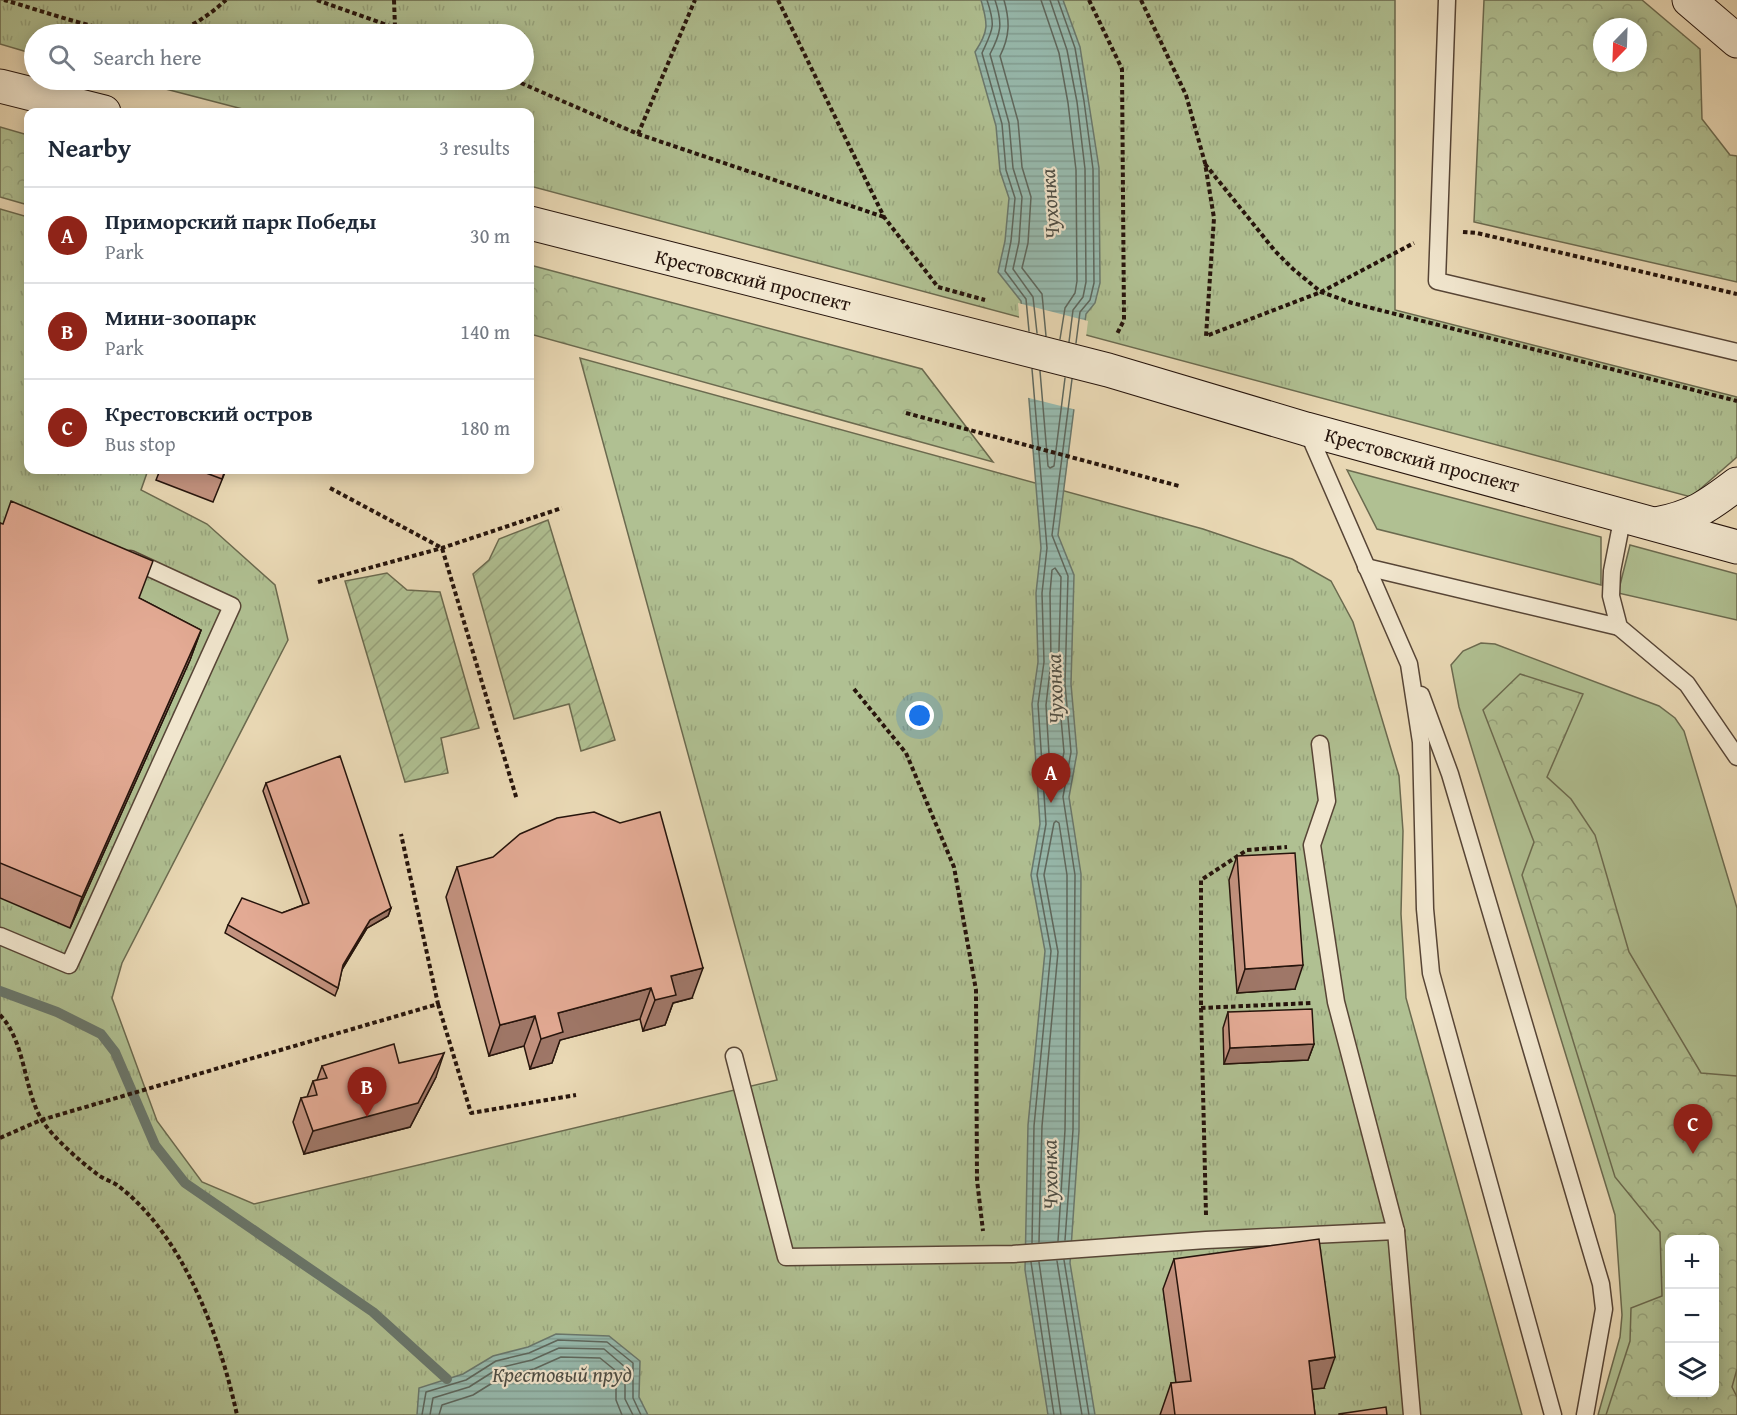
<!DOCTYPE html>
<meta charset="utf-8">
<style>
body{margin:0;font-family:"Gentium Book Plus",serif;background:#f6f6f7;color:#1f2937}
.controls{position:absolute;right:18px;bottom:18px;display:grid;overflow:hidden;border-radius:12px;box-shadow:0 3px 15px #0003}
.controls button{width:54px;height:54px;display:grid;place-items:center;padding:0;border:0;border-bottom:2px solid #e0e1e3;background:#fff;color:#1f2937;font:30px sans-serif}
.compass{position:absolute;left:1593px;top:18px;width:54px;height:54px;border-radius:50%;background:#fff;box-shadow:0 3px 15px #0003;rotate:203deg}
.you{position:absolute;left:920px;top:716px;width:21px;height:21px;margin:-15px;border:4px solid #fff;border-radius:50%;background:#1a73e8;box-shadow:0 0 0 9px #1a73e833}
.badge{display:grid;place-items:center;width:39px;height:39px;border-radius:50%;background:#8f2418;color:#fff;font-size:20px;font-weight:700}
.pin{position:absolute;translate:-50% -50px;filter:drop-shadow(0 2px 3px #0008)}
.pin::after{content:'';position:absolute;top:32px;width:21px;height:18px;background:inherit;clip-path:polygon(0 0,100% 0,50% 100%)}
.list{margin:0;padding:0;list-style:none}
h2{display:flex;justify-content:space-between;align-items:center;height:78px;margin:0;padding:0 24px;font-size:26px}
h2 small{font-size:20px;font-weight:400;color:#747a83}
.list li{display:grid;grid-template-columns:39px 1fr auto;gap:18px;align-items:center;box-sizing:border-box;height:96px;padding:0 24px;border-top:2px solid #e0e1e3}
.list b{display:block;font-size:22px;white-space:nowrap}
.list p{margin:0;font-size:20px;white-space:nowrap;color:#747a83}
.list em{font-size:20px;font-style:normal;color:#747a83}
.icon{flex:none;width:33px;height:33px;fill:none;stroke:currentColor;stroke-width:2;stroke-linecap:round;stroke-linejoin:round}
.map{position:relative;flex:none;width:1737px;height:1415px;overflow:hidden}
.search{position:absolute;background:#fff;box-shadow:0 3px 15px #0003;left:24px;top:24px;width:510px;height:66px;display:flex;align-items:center;gap:15px;box-sizing:border-box;padding:0 21px;border-radius:33px;color:#747a83;font-size:22px}
.panel{position:absolute;background:#fff;box-shadow:0 3px 15px #0003;left:24px;top:108px;width:510px;height:366px;border-radius:12px}
.map>svg:first-child{display:block}
.grass{fill:#b0c092;stroke:#6b6a4f;stroke-width:1.5;fill-rule:evenodd}
.forest{fill:url(#forest-crowns);stroke:#6b6a4f;stroke-width:1.5;fill-rule:evenodd}
.park{fill:url(#park-tufts);stroke:#6b6a4f;stroke-width:1.5}
.garden{fill:url(#garden-furrows);stroke:#6b6a4f;stroke-width:1.5}
.water{fill:url(#water-rules);stroke:#6a786d;stroke-width:1.5}
.pier{fill:#e9d8b4}
.lines{fill:none;stroke-linecap:round;stroke-linejoin:round}
.shore{stroke:#5e675d;stroke-width:1.5}
.stream{stroke:#6a786d;stroke-width:10}
.lane-casing{stroke:#574536;stroke-width:19}
.secondary-casing{stroke:#26140c;stroke-width:35}
.path{stroke:#26140c;stroke-width:4;stroke-dasharray:4.5 3;stroke-linecap:butt}
.lane{stroke:#f1e6ce;stroke-width:16}
.secondary{stroke:#f1e6ce;stroke-width:33}
.wall{fill:#c3927f;stroke:#26140c;stroke-width:1.5}
.shaded-wall{fill:#9f7768;stroke:#26140c;stroke-width:1.5}
.building{fill:#e3aa94;stroke:#26140c;stroke-width:1.5}
.labels{text-anchor:middle;stroke-width:4.5;stroke-linejoin:round;paint-order:stroke}
.street-label{font-size:20px;fill:#26140c;stroke:#f1e6ce}
.water-label{font-size:21px;font-style:italic;fill:#4e4e45;stroke:#f1e6ce}
</style>
<div class="map">
<svg width="1737" height="1415" viewBox="0 0 1737 1415">
<defs>
<pattern id="forest-crowns" width="20" height="18" patternUnits="userSpaceOnUse" patternTransform="scale(1.5)"><rect width="20" height="18" fill="#b0c092"/><path d="M2 6a3 3 0 1 1 6 0M12 15a3 3 0 1 1 6 0" fill="none" stroke="#97a47d"/></pattern>
<pattern id="park-tufts" width="24" height="20" patternUnits="userSpaceOnUse" patternTransform="scale(1.5)"><rect width="24" height="20" fill="#b0c092"/><path d="M3 7l-1-3M5 7V3M7 7l1-3M15 17l-1-3M17 17v-4M19 17l1-3" fill="none" stroke="#97a47d"/></pattern>
<pattern id="garden-furrows" width="10" height="10" patternUnits="userSpaceOnUse" patternTransform="scale(1.5)"><rect width="10" height="10" fill="#b0c092"/><path d="M-1 1l2-2M0 10L10 0M9 11l2-2" fill="none" stroke="#97a47d"/></pattern>
<pattern id="water-rules" width="6" height="5" patternUnits="userSpaceOnUse" patternTransform="scale(1.5)"><rect width="6" height="5" fill="#97baae"/><path d="M0 2.5h6" fill="none" stroke="#829f94"/></pattern>
</defs>
<rect width="100%" height="100%" fill="#e9d8b4"/>
<filter id="stains"><feTurbulence type="fractalNoise" baseFrequency=".00333" numOctaves="4"/><feColorMatrix values="0 0 0 0 .2 0 0 0 0 .09 0 0 0 0 .02 0 0 0 .5 -.17"/></filter>
<radialGradient id="worn" r=".72"><stop offset=".6" stop-color="#630" stop-opacity="0"/><stop offset="1" stop-color="#630" stop-opacity=".3"/></radialGradient>
<!-- grass -->
<g class="grass">
<path d="M 1347,470 L 1601,537 L 1601,585 L 1377,529 Z"/>
<path d="M 1630,545 L 1737,574 L 1737,620 L 1618,593 Z"/>
<path d="M 1481,643 L 1495,644 L 1659,706 L 1675,718 L 1684,731 L 1737,908 L 1737,1415 L 1598,1415 L 1620,1337 L 1622,1315 L 1615,1215 L 1459,707 L 1451,665 L 1463,651 ZM 1670,1240 L 1714,1240 L 1714,1392 L 1670,1392 Z"/>
</g>
<!-- forest -->
<g class="forest">
<path d="M 1484,0 L 1642,0 L 1700,49 L 1702,119 L 1730,155 L 1737,156 L 1737,282 L 1474,222 ZM 1602,27 L 1638,27 L 1638,63 L 1602,63 Z"/>
<path d="M 0,127 L 28,135 L 28,205 L 0,197 Z"/>
<path d="M 530,265 L 922,369 L 993,462 L 530,334 Z"/>
<path d="M 1520,674 L 1583,694 L 1547,777 L 1571,799 L 1595,835 L 1629,952 L 1701,1073 L 1737,1076 L 1737,1369 L 1732,1387 L 1737,1397 L 1737,1415 L 1606,1415 L 1630,1341 L 1631,1308 L 1662,1296 L 1660,1232 L 1615,1177 L 1522,875 L 1534,842 L 1483,710 ZM 1670,1240 L 1714,1240 L 1714,1392 L 1670,1392 Z"/>
</g>
<!-- park -->
<g class="park">
<path d="M 0,0 L 1395,0 L 1395,310 L 1737,397 L 1737,457 L 1691,497 L 530,186 L 530,112 L 254,112 L 131,80 L 524,80 L 524,34 L 34,34 L 34,54 L 0,44 Z"/>
<path d="M 0,209 L 28,217 L 28,470 L 148,470 L 141,490 L 207,524 L 275,585 L 288,640 L 122,963 L 112,998 L 157,1121 L 202,1182 L 254,1204 L 777,1080 L 580,358 L 1203,529 L 1292,559 L 1331,581 L 1353,622 L 1399,776 L 1403,831 L 1401,914 L 1406,998 L 1522,1415 L 0,1415 Z"/>
</g>
<!-- garden -->
<g class="garden">
<path d="M 548,520 L 615,740 L 581,751 L 569,704 L 514,719 L 473,574 L 489,560 L 499,539 Z"/>
<path d="M 387,573 L 407,590 L 440,592 L 479,728 L 441,738 L 448,773 L 405,782 L 345,581 Z"/>
</g>
<!-- water -->
<g class="water">
<path d="M 981,0 L 1063,0 L 1080,47 L 1099,168 L 1100,283 L 1095,303 L 1086,314 L 1058,535 L 1074,575 L 1071,684 L 1077,753 L 1069,797 L 1081,874 L 1079,1131 L 1070,1263 L 1095,1415 L 1048,1415 L 1025,1270 L 1028,1125 L 1045,951 L 1031,875 L 1040,824 L 1032,704 L 1038,662 L 1036,593 L 1041,548 L 1021,301 L 998,272 L 1005,241 L 1009,198 L 1000,171 L 996,126 L 975,52 C 989,31 988,24 981,0 Z"/>
<path d="M 556,1334 L 609,1336 L 640,1361 L 639,1397 L 648,1415 L 417,1415 L 419,1388 L 463,1374 L 493,1356 L 528,1347 Z"/>
</g>
<!-- pier -->
<path class="pier" d="M 1018,303 L 1088,321 L 1077,410 L 1025,397 Z"/>
<g class="lines">
<!-- shore -->
<g class="shore">
<path d="M 987,0 C 996,27 993,29 982,53 L 1002,124 L 1006,170 L 1015,198 L 1011,241 L 1005,271 L 1026,299 L 1029,331"/>
<path d="M 995,0 C 1003,24 1001,33 990,54 L 1009,123 L 1013,168 L 1022,197 L 1019,242 L 1013,269 L 1033,297 L 1037,333"/>
<path d="M 1004,0 C 1010,21 1010,36 1000,56 L 1018,121 L 1022,167 L 1031,197 L 1028,243 L 1022,268 L 1042,294 L 1046,336"/>
<path d="M 1041,0 L 1059,53 L 1068,103 L 1076,170 L 1077,281 L 1075,293 L 1065,308 L 1060,339"/>
<path d="M 1050,0 L 1067,50 L 1077,102 L 1085,169 L 1086,282 L 1083,297 L 1073,310 L 1069,342"/>
<path d="M 1058,0 L 1075,48 L 1084,101 L 1093,169 L 1094,283 L 1090,300 L 1080,312 L 1076,343"/>
<path d="M 1040,371 L 1048,466 L 1050,468 L 1054,466 L 1065,378"/>
<path d="M 1055,568 L 1061,577 L 1058,685 L 1064,752 L 1057,788 L 1054,790 L 1051,787 L 1046,705 L 1051,662 L 1050,593 L 1052,570 Z"/>
<path d="M 1065,1240 L 1073,1130 L 1075,875 L 1063,797 L 1071,752 L 1065,684 L 1068,576 L 1052,535 L 1072,379"/>
<path d="M 1039,1242 L 1042,1126 L 1058,952 L 1044,875 L 1054,823 L 1056,821 L 1059,823 L 1067,875 L 1067,983 L 1065,1130 L 1058,1241"/>
<path d="M 1032,1243 L 1034,1126 L 1051,951 L 1037,875 L 1046,824 L 1038,704 L 1044,662 L 1042,593 L 1047,548 L 1032,369"/>
<path d="M 1064,1260 L 1089,1415"/>
<path d="M 1057,1261 L 1082,1415"/>
<path d="M 1031,1262 L 1054,1415"/>
<path d="M 1039,1262 L 1061,1415"/>
<path d="M 422,1415 L 426,1392 L 466,1380 L 496,1361 L 529,1353 L 558,1340 L 607,1342 L 633,1363 L 633,1398 L 641,1415"/>
<path d="M 430,1415 L 433,1398 L 469,1387 L 499,1368 L 532,1360 L 559,1348 L 604,1349 L 625,1367 L 625,1399 L 633,1415"/>
<path d="M 439,1415 L 442,1405 L 473,1395 L 502,1377 L 534,1369 L 561,1357 L 600,1358 L 616,1371 L 616,1400 L 622,1415"/>
</g>
<!-- stream -->
<path class="stream" d="M 0,991 L 57,1012 L 101,1034 L 115,1052 L 155,1145 L 185,1183 L 373,1312 L 447,1379"/>
<!-- lane casing -->
<g class="lane-casing">
<g id="lane">
<path d="M 1447,0 L 1437,281 L 1737,352"/>
<path d="M 1307,430 L 1409,664 L 1421,742 L 1425,909 L 1431,973 L 1553,1415"/>
<path d="M 1623,515 L 1612,571 L 1611,596 L 1619,627 L 1687,684 L 1737,757"/>
<path d="M 1366,567 L 1619,627"/>
<path d="M 1421,695 L 1450,774 L 1601,1284 L 1604,1309 L 1585,1415"/>
<path d="M 1320,744 L 1327,801 L 1312,845 L 1336,1002 L 1396,1231 L 1412,1415"/>
<path d="M 0,936 L 69,965 L 232,606 L 130,559"/>
<path d="M 734,1056 L 786,1257 L 1013,1254 L 1206,1240 L 1396,1231"/>
</g>
</g>
<!-- secondary casing -->
<g class="secondary-casing">
<g id="secondary">
<path d="M 1689,0 L 1737,41"/>
<path d="M 0,86 L 104,112"/>
<path d="M 530,223 L 1108,370 L 1306,429 L 1737,547"/>
<path d="M 1656,524 C 1693,517 1708,506 1737,484"/>
</g>
</g>
<!-- path -->
<g class="path">
<path d="M 4,0 C 47,12 124,41 166,34 C 190,29 208,16 226,0"/>
<path d="M 317,0 L 412,34"/>
<path d="M 394,0 L 395,27"/>
<path d="M 778,0 L 884,217 L 938,287 L 985,300"/>
<path d="M 1089,0 L 1122,69 L 1124,320 L 1117,334"/>
<path d="M 1141,0 L 1186,95 L 1205,163 L 1214,218 L 1206,336 L 1321,292 L 1414,243"/>
<path d="M 514,80 L 638,134 L 884,217"/>
<path d="M 638,134 L 695,0"/>
<path d="M 1205,164 L 1275,251 L 1293,269 L 1321,292 L 1352,303 L 1737,401"/>
<path d="M 1463,232 L 1477,233 L 1737,294"/>
<path d="M 906,413 L 1179,486"/>
<path d="M 330,488 L 442,548 L 517,800"/>
<path d="M 318,582 L 442,548 L 562,508"/>
<path d="M 854,689 L 906,753 L 954,867 L 976,990 L 977,1180 L 983,1231"/>
<path d="M 438,1004 L 471,1113 L 576,1095"/>
<path d="M 1201,1008 L 1311,1003"/>
<path d="M 0,1015 C 26,1042 23,1089 42,1120 C 52,1137 81,1162 97,1174 C 103,1179 111,1181 117,1185 C 184,1235 220,1337 237,1415"/>
<path d="M 0,1138 L 41,1120 L 438,1004 L 401,834"/>
<path d="M 1206,1215 L 1201,1008 L 1201,880 L 1247,850 L 1287,847"/>
</g>
<!-- lane -->
<use href="#lane" class="lane"/>
<!-- secondary -->
<use href="#secondary" class="secondary"/>
</g>
<!-- wall -->
<g class="wall">
<path d="M 160,470 L 226,470 L 213,502 L 156,480 Z"/>
<path d="M 0,523 L 139,598 L 201,630 L 190,660 L 70,928 L 0,898 Z"/>
<path d="M 266,783 L 391,908 L 388,916 L 367,928 L 342,969 L 338,988 L 335,996 L 225,933 L 228,925 L 282,913 L 303,905 L 263,791 Z"/>
<path d="M 1237,856 L 1295,989 L 1237,993 L 1229,880 Z"/>
<path d="M 457,867 L 692,998 L 673,1003 L 665,1025 L 643,1031 L 640,1019 L 560,1040 L 552,1063 L 530,1069 L 524,1046 L 489,1056 L 446,897 Z"/>
<path d="M 1228,1012 L 1314,1044 L 1308,1060 L 1224,1064 L 1223,1028 Z"/>
<path d="M 399,1063 L 436,1077 L 410,1127 L 304,1154 L 293,1122 L 301,1098 L 307,1097 L 313,1081 L 317,1080 L 322,1066 Z"/>
<path d="M 1174,1259 L 1324,1388 L 1312,1389 L 1315,1415 L 1160,1415 L 1171,1383 L 1176,1383 L 1163,1289 Z"/>
</g>
<!-- shaded-wall -->
<g class="shaded-wall">
<path d="M 201,630 L 190,660 L 70,928 L 82,897 Z"/>
<path d="M 391,908 L 388,916 L 367,928 L 340,973 L 343,965 L 370,920 Z"/>
<path d="M 1303,965 L 1295,989 L 1237,993 L 1245,969 Z"/>
<path d="M 703,968 L 692,998 L 673,1003 L 665,1025 L 643,1031 L 655,1000 L 671,976 Z"/>
<path d="M 651,988 L 640,1019 L 560,1040 L 552,1063 L 530,1069 L 541,1039 L 558,1013 Z"/>
<path d="M 535,1016 L 524,1046 L 489,1056 L 500,1025 Z"/>
<path d="M 1314,1044 L 1308,1060 L 1224,1064 L 1230,1048 Z"/>
<path d="M 444,1053 L 436,1077 L 410,1127 L 304,1154 L 313,1131 Z"/>
<path d="M 1335,1357 L 1324,1388 L 1298,1391 L 1309,1361 Z"/>
</g>
<!-- building -->
<g class="building">
<path d="M 198,470 L 225,470 L 222,479 Z"/>
<path d="M 11,501 L 153,561 L 139,598 L 201,630 L 82,897 L 0,863 L 0,523 L 3,524 Z"/>
<path d="M 340,756 L 391,908 L 370,920 L 343,965 L 338,988 L 228,925 L 242,898 L 282,913 L 309,903 L 266,783 Z"/>
<path d="M 594,812 L 620,823 L 660,812 L 703,968 L 671,976 L 676,995 L 655,1000 L 651,988 L 558,1013 L 563,1032 L 541,1039 L 535,1016 L 500,1025 L 457,867 L 493,857 L 520,834 L 557,818 Z"/>
<path d="M 1295,853 L 1303,965 L 1245,969 L 1237,856 Z"/>
<path d="M 1312,1009 L 1314,1044 L 1230,1048 L 1228,1012 Z"/>
<path d="M 394,1044 L 399,1063 L 444,1053 L 418,1103 L 313,1131 L 301,1098 L 317,1095 L 313,1081 L 327,1078 L 322,1066 Z"/>
<path d="M 1319,1239 L 1335,1357 L 1309,1361 L 1315,1415 L 1175,1415 L 1171,1383 L 1191,1381 L 1174,1259 Z"/>
<path d="M 1386,1407 L 1387,1415 L 1339,1415 L 1339,1414 Z"/>
</g>
<g class="labels">
<!-- street labels -->
<g class="street-label">
<text transform="translate(753 280) rotate(14)" y="7">Крестовский проспект</text>
<text transform="translate(1422 460) rotate(15)" y="7">Крестовский проспект</text>
</g>
<!-- water labels -->
<g class="water-label">
<text transform="translate(1050 204) rotate(-94)" y="7">Чухонка</text>
<text transform="translate(1055 689) rotate(-92)" y="7">Чухонка</text>
<text transform="translate(1050 1175) rotate(-91)" y="7">Чухонка</text>
<text x="562" y="1382">Крестовый пруд</text>
</g>
</g>
<rect width="100%" height="100%" filter="url(#stains)"/>
<rect width="100%" height="100%" fill="url(#worn)"/>
</svg>
<div class="controls">
<button>+</button>
<button>−</button>
<button><svg class="icon" aria-label="layers" viewBox="0 0 24 24"><path d="M12 4l9 5-9 5-9-5zM3 14l9 5 9-5"/></svg></button>
</div>
<svg class="compass" viewBox="-18 -18 36 36"><path d="M0-13l5 13h-10z" fill="#e53935"/><path d="M0 13l5-13h-10z" fill="#747a83"/></svg>
<div class="you"></div>
<div class="pin badge" style="left:1051px;top:803px">A</div>
<div class="pin badge" style="left:367px;top:1117px">B</div>
<div class="pin badge" style="left:1693px;top:1154px">C</div>
<div class="search"><svg class="icon" aria-label="search" viewBox="0 0 24 24"><circle cx="10" cy="10" r="6"/><path d="M15 15l6 6"/></svg>Search here</div>
<section class="panel">
<h2>Nearby<small>3 results</small></h2>
<ul class="list">
<li><span class="badge">A</span><div><b>Приморский парк Победы</b><p>Park</p></div><em>30 m</em></li>
<li><span class="badge">B</span><div><b>Мини-зоопарк</b><p>Park</p></div><em>140 m</em></li>
<li><span class="badge">C</span><div><b>Крестовский остров</b><p>Bus stop</p></div><em>180 m</em></li>
</ul>
</section>
</div>
